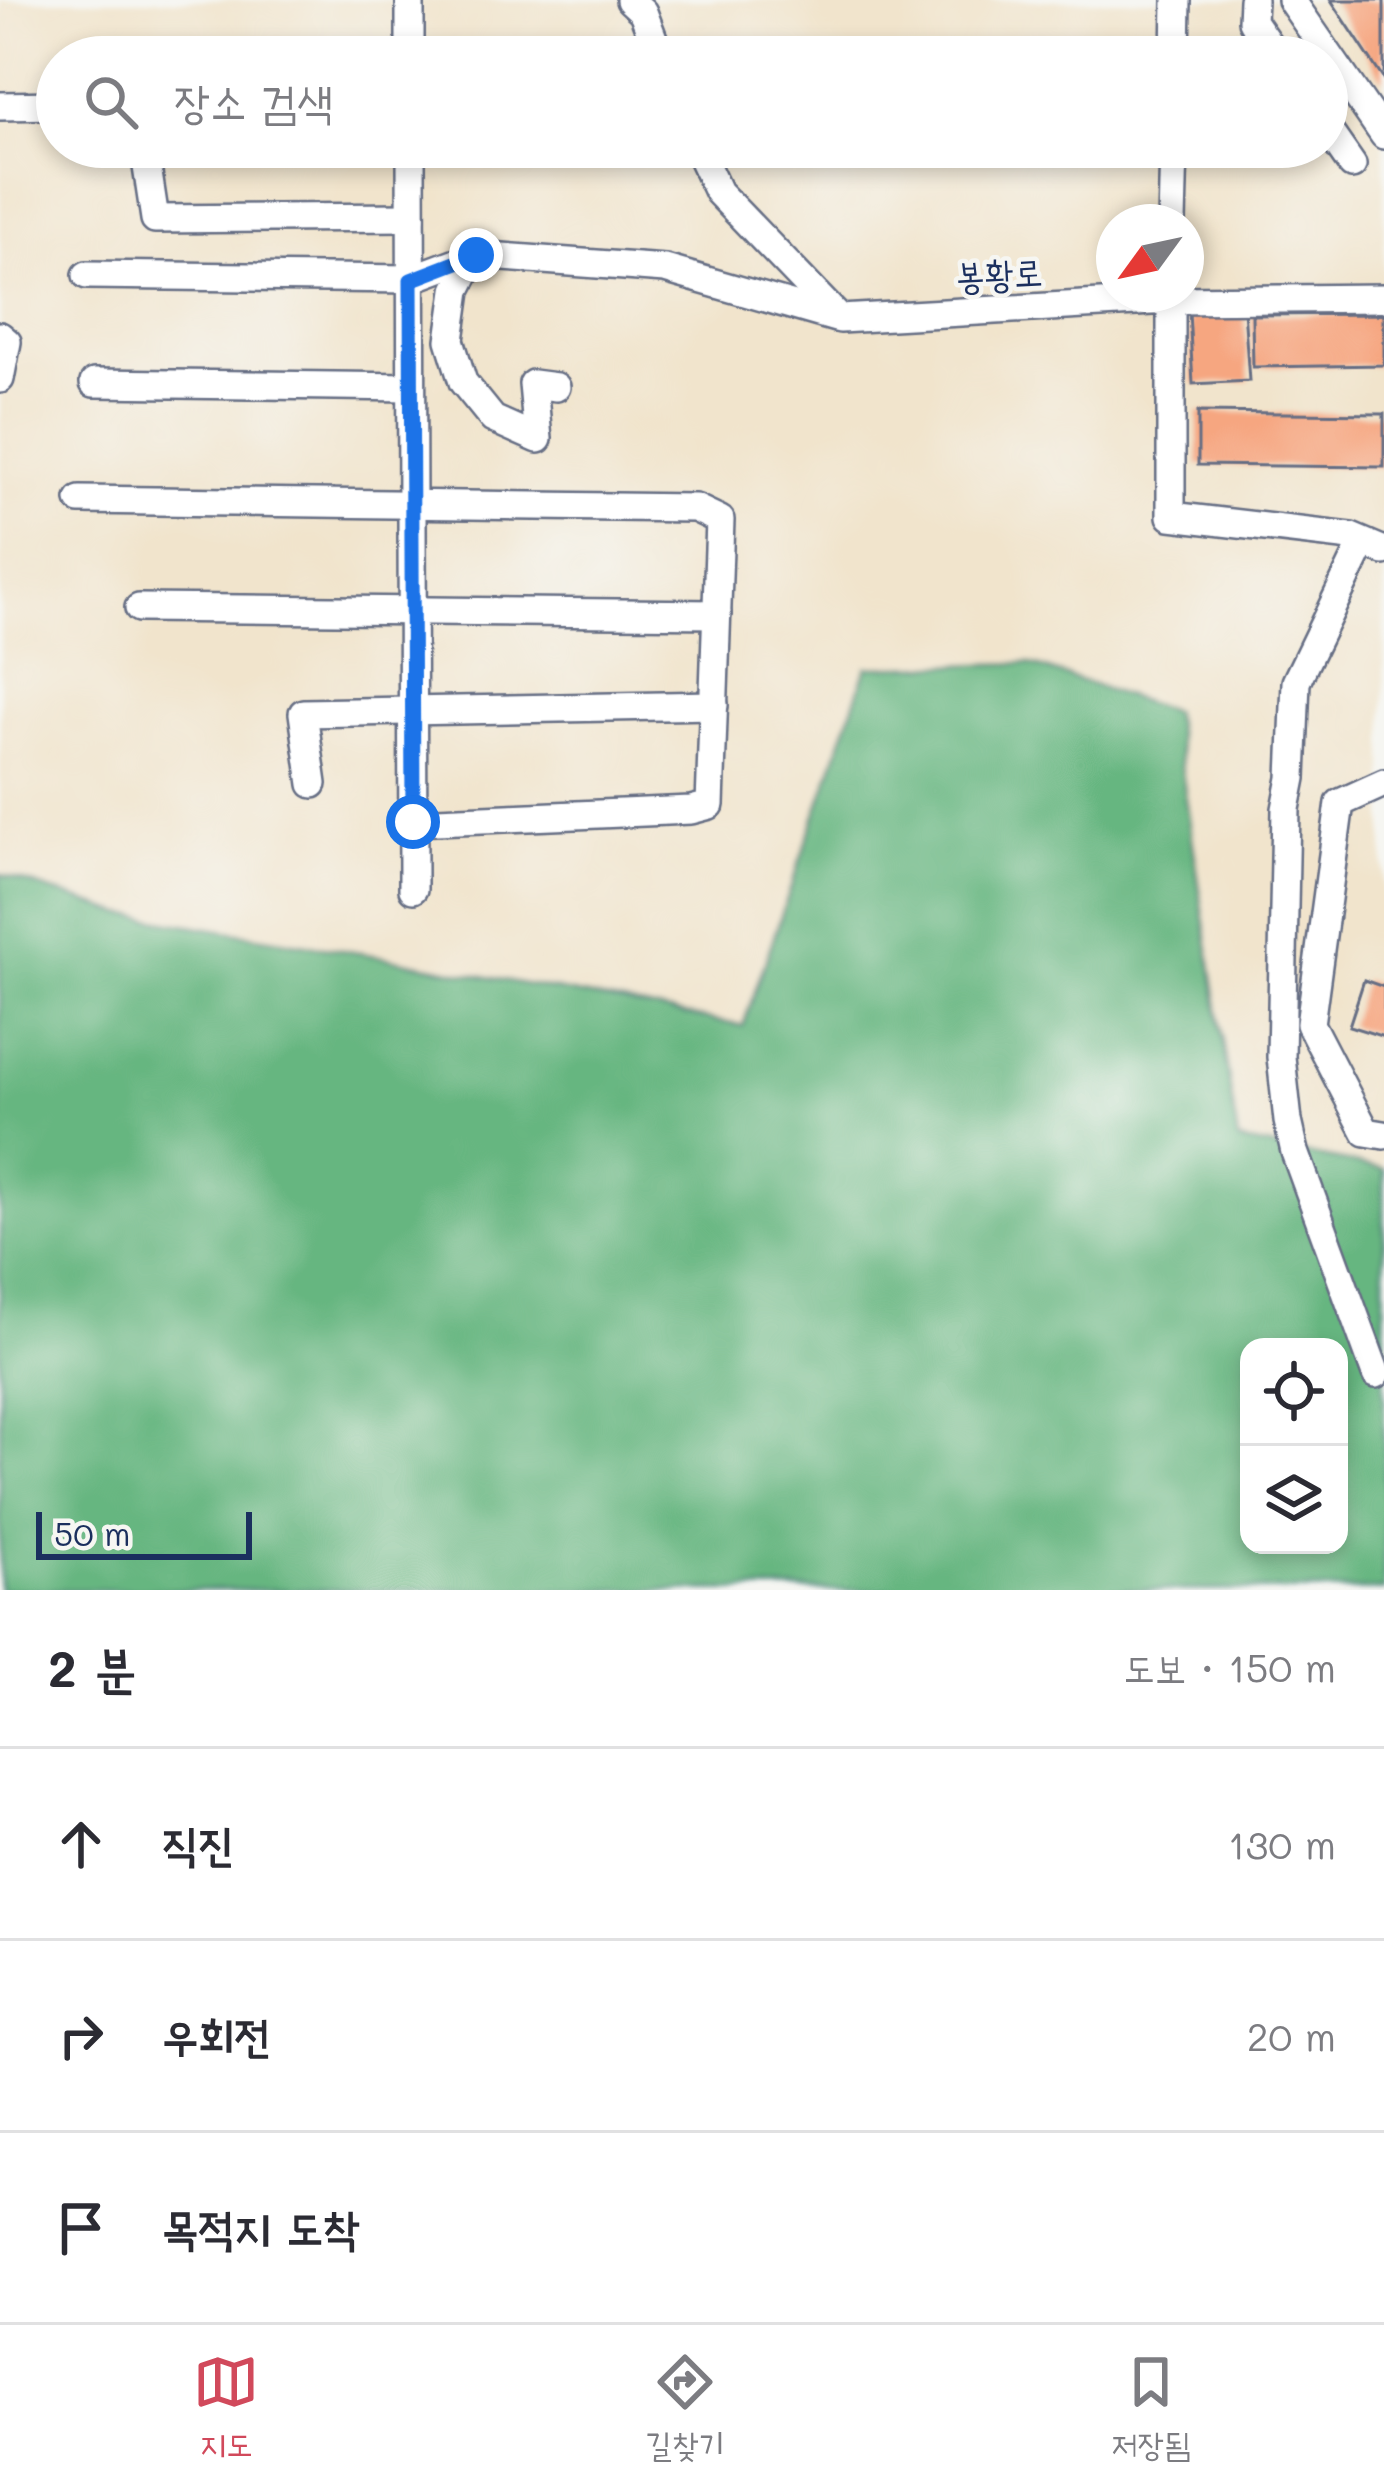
<!DOCTYPE html>
<html lang="ko">
<meta charset="utf-8">
<style>
body{margin:0;font-family:Mali,"Poor Story",sans-serif;background:#f2f2f3;color:#2b2b33}
.controls{position:absolute;right:36px;bottom:36px;display:grid;overflow:hidden;border-radius:24px;box-shadow:0 6px 18px #0003}
.controls button{width:108px;height:108px;display:grid;place-items:center;padding:0;border:0;border-bottom:3px solid #e1e1e2;background:#fff;color:#2b2b33;font:60px sans-serif}
.compass{position:absolute;left:1096px;top:204px;width:108px;height:108px;border-radius:50%;background:#fff;box-shadow:0 6px 18px #0003;rotate:237deg}
.scale{position:absolute;left:36px;bottom:30px;width:216px;box-sizing:border-box;padding-left:12px;border:6px solid #1b2f5e;border-top:0;font-size:33px;line-height:42px;white-space:nowrap;color:#1b2f5e;-webkit-text-stroke:9px #f6f6f2;paint-order:stroke}
.stop{position:absolute;width:36px;height:36px;margin:-27px;border:9px solid #1a73e8;border-radius:50%;background:#fff}
.stop.end{background:#1a73e8;border-color:#fff;box-shadow:0 3px 12px #0008}
.list{margin:0;padding:0;list-style:none}
h2{display:flex;justify-content:space-between;align-items:center;height:156px;margin:0;padding:0 48px;font-size:51px}
h2 small{font-size:39px;font-weight:400;color:#7c7c81}
.list li{display:grid;grid-template-columns:78px 1fr auto;gap:36px;align-items:center;box-sizing:border-box;height:192px;padding:0 48px;border-top:3px solid #e1e1e2}
.list b{display:block;font-size:45px;white-space:nowrap}
.list em{font-size:39px;font-style:normal;color:#7c7c81}
.icon{flex:none;width:66px;height:66px;fill:none;stroke:currentColor;stroke-width:2;stroke-linecap:round;stroke-linejoin:round}
.map{position:relative;flex:none;width:1384px;height:1590px;overflow:hidden}
.search{position:absolute;background:#fff;box-shadow:0 6px 18px #0003;left:36px;right:36px;top:36px;height:132px;display:flex;align-items:center;gap:30px;box-sizing:border-box;padding:0 42px;border-radius:66px;color:#7c7c81;font-size:45px}
.sheet{height:732px;background:#fff}
nav{display:flex;justify-content:space-around;align-items:center;box-sizing:border-box;height:168px;border-top:3px solid #e1e1e2;background:#fff;font-size:33px;color:#7c7c81}
nav a{display:grid;justify-items:center;gap:6px}
nav .on{color:#d1495b}
.map>svg:first-child{display:block}
.forest{fill:#66b680;stroke:#40726f;stroke-width:3;fill-rule:evenodd}
.building{fill:#f6a680}
.lines{fill:none;stroke-linecap:round;stroke-linejoin:round}
.minor-casing{stroke:#666e84;stroke-width:32}
.minor{stroke:#fff;stroke-width:27}
.route{stroke:#1a73e8;stroke-width:15}
.labels{text-anchor:middle;stroke-width:9;stroke-linejoin:round;paint-order:stroke}
.street-label{font-size:36px;fill:#1b2f5e;stroke:#f6f6f2}
</style>
<div class="map">
<svg width="1384" height="1590" viewBox="0 0 1384 1590">
<rect width="100%" height="100%" fill="#f6f6f2"/>
<filter id="ink" filterUnits="userSpaceOnUse"><feTurbulence type="fractalNoise" baseFrequency=".00833" numOctaves="2"/><feDisplacementMap in="SourceGraphic" scale="24" xChannelSelector="R" yChannelSelector="G"/><feConvolveMatrix kernelMatrix="1 2 1 2 8 2 1 2 1" color-interpolation-filters="sRGB"/></filter>
<filter id="wash" filterUnits="userSpaceOnUse"><feTurbulence type="fractalNoise" baseFrequency=".004" numOctaves="4" result="noise"/><feDisplacementMap in="SourceGraphic" scale="48" xChannelSelector="R" yChannelSelector="G"/><feGaussianBlur stdDeviation="2.7" result="paint"/><feColorMatrix in="noise" values="0 0 0 0 0 0 0 0 0 0 0 0 0 0 0 0 0 1.4 0 .05"/><feComposite in="paint" operator="in"/></filter>
<g filter="url(#wash)">
<rect width="100%" height="100%" fill="#f1e4cc"/>
<!-- forest -->
<path class="forest" d="M 1027,663 L 1173,712 L 1238,1141 L 1384,1169 L 1384,1590 L 0,1590 L 0,874 L 123,914 L 378,956 L 743,1026 L 867,667 ZM 1249,1347 L 1339,1347 L 1339,1545 L 1249,1545 Z"/>
<g id="blocks">
<!-- building -->
<g class="building">
<path d="M 1331,0 L 1384,0 L 1384,80 Z"/>
<path d="M 1244,309 L 1249,381 L 1193,384 L 1189,312 Z"/>
<path d="M 1384,314 L 1384,365 L 1253,367 L 1252,315 Z"/>
<path d="M 1198,412 L 1384,414 L 1384,467 L 1198,465 Z"/>
<path d="M 1364,980 L 1384,987 L 1384,1037 L 1349,1026 Z"/>
</g>
</g>
</g>
<g filter="url(#ink)">
<use href="#blocks" fill-opacity="0" stroke="#666e84" stroke-width="3"/>
<g class="lines">
<!-- minor casing -->
<g class="minor-casing">
<g id="minor">
<path d="M 410,0 L 410,57"/>
<path d="M 630,0 L 643,12 L 660,57"/>
<path d="M 1253,0 L 1252,21 L 1277,57"/>
<path d="M 1291,0 L 1384,135"/>
<path d="M 1176,57 L 1177,0"/>
<path d="M 0,106 L 57,105"/>
<path d="M 1327,129 L 1352,165"/>
<path d="M 144,147 L 155,219 L 411,217"/>
<path d="M 411,147 L 413,889"/>
<path d="M 697,147 L 718,192 L 840,319 L 1171,300 L 1171,516 L 1351,537 L 1384,551"/>
<path d="M 1172,222 L 1174,147"/>
<path d="M 475,255 L 457,290 L 450,340 L 463,382 L 493,419 L 538,439 L 533,384 L 556,387"/>
<path d="M 87,275 L 411,279 L 475,255 L 665,269 L 836,318"/>
<path d="M 1171,294 L 1171,300 L 1384,298"/>
<path d="M 0,336 L 7,342 L 0,379"/>
<path d="M 94,383 L 411,387"/>
<path d="M 80,500 L 695,508 L 720,520 L 710,805 L 691,810 L 413,822"/>
<path d="M 1363,543 L 1296,682 L 1292,778 L 1286,809 L 1281,1057 L 1288,1121 L 1295,1152 L 1376,1374"/>
<path d="M 139,608 L 717,614"/>
<path d="M 1384,783 L 1340,803 L 1310,1024 L 1366,1132 L 1384,1135"/>
<path d="M 313,784 L 303,713 L 714,705"/>
</g>
</g>
<!-- minor -->
<use href="#minor" class="minor"/>
</g>
</g>
<g class="lines" filter="url(#ink)">
<!-- route -->
<path class="route" d="M 413,822 L 411,280 L 476,255"/>
</g>
<g class="labels">
<!-- street labels -->
<g class="street-label">
<text transform="translate(999 274) rotate(-3)" y="13">봉황로</text>
</g>
</g>
</svg>
<div class="controls">
<button><svg class="icon" aria-label="locate" viewBox="0 0 24 24"><circle cx="12" cy="12" r="6"/><path d="M12 2v4M12 18v4M2 12h4M18 12h4"/></svg></button>
<button><svg class="icon" aria-label="layers" viewBox="0 0 24 24"><path d="M12 4l9 5-9 5-9-5zM3 14l9 5 9-5"/></svg></button>
</div>
<svg class="compass" viewBox="-18 -18 36 36"><path d="M0-13l5 13h-10z" fill="#e53935"/><path d="M0 13l5-13h-10z" fill="#7c7c81"/></svg>
<div class="scale">50 m</div>
<div class="stop" style="left:413px;top:822px"></div>
<div class="stop end" style="left:476px;top:255px"></div>
<div class="search"><svg class="icon" aria-label="search" viewBox="0 0 24 24"><circle cx="10" cy="10" r="6"/><path d="M15 15l6 6"/></svg>장소 검색</div>
</div>
<section class="sheet">
<h2>2 분<small>도보 · 150 m</small></h2>
<ul class="list">
<li><svg class="icon" aria-label="ahead" viewBox="0 0 24 24"><path d="M12 20V5M6 11l6-6 6 6"/></svg><div><b>직진</b></div><em>130 m</em></li>
<li><svg class="icon" aria-label="right" viewBox="0 0 24 24"><path d="M7 20v-9h11M14 6l5 5-5 5"/></svg><div><b>우회전</b></div><em>20 m</em></li>
<li><svg class="icon" aria-label="arrive" viewBox="0 0 24 24"><path d="M6 21V4h12l-3 4 3 4H6"/></svg><div><b>목적지 도착</b></div></li>
</ul>
</section>
<nav>
<a class="on"><svg class="icon" aria-label="map" viewBox="0 0 24 24"><path d="M3 6l6-2 6 2 6-2v14l-6 2-6-2-6 2zM9 4v14M15 6v14"/></svg>지도</a>
<a><svg class="icon" aria-label="directions" viewBox="0 0 24 24"><path d="M12 3l9 9-9 9-9-9zM9 14v-3h6M13 9l2 2-2 2"/></svg>길찾기</a>
<a><svg class="icon" aria-label="saved" viewBox="0 0 24 24"><path d="M7 4h10v16l-5-4-5 4z"/></svg>저장됨</a>
</nav>
